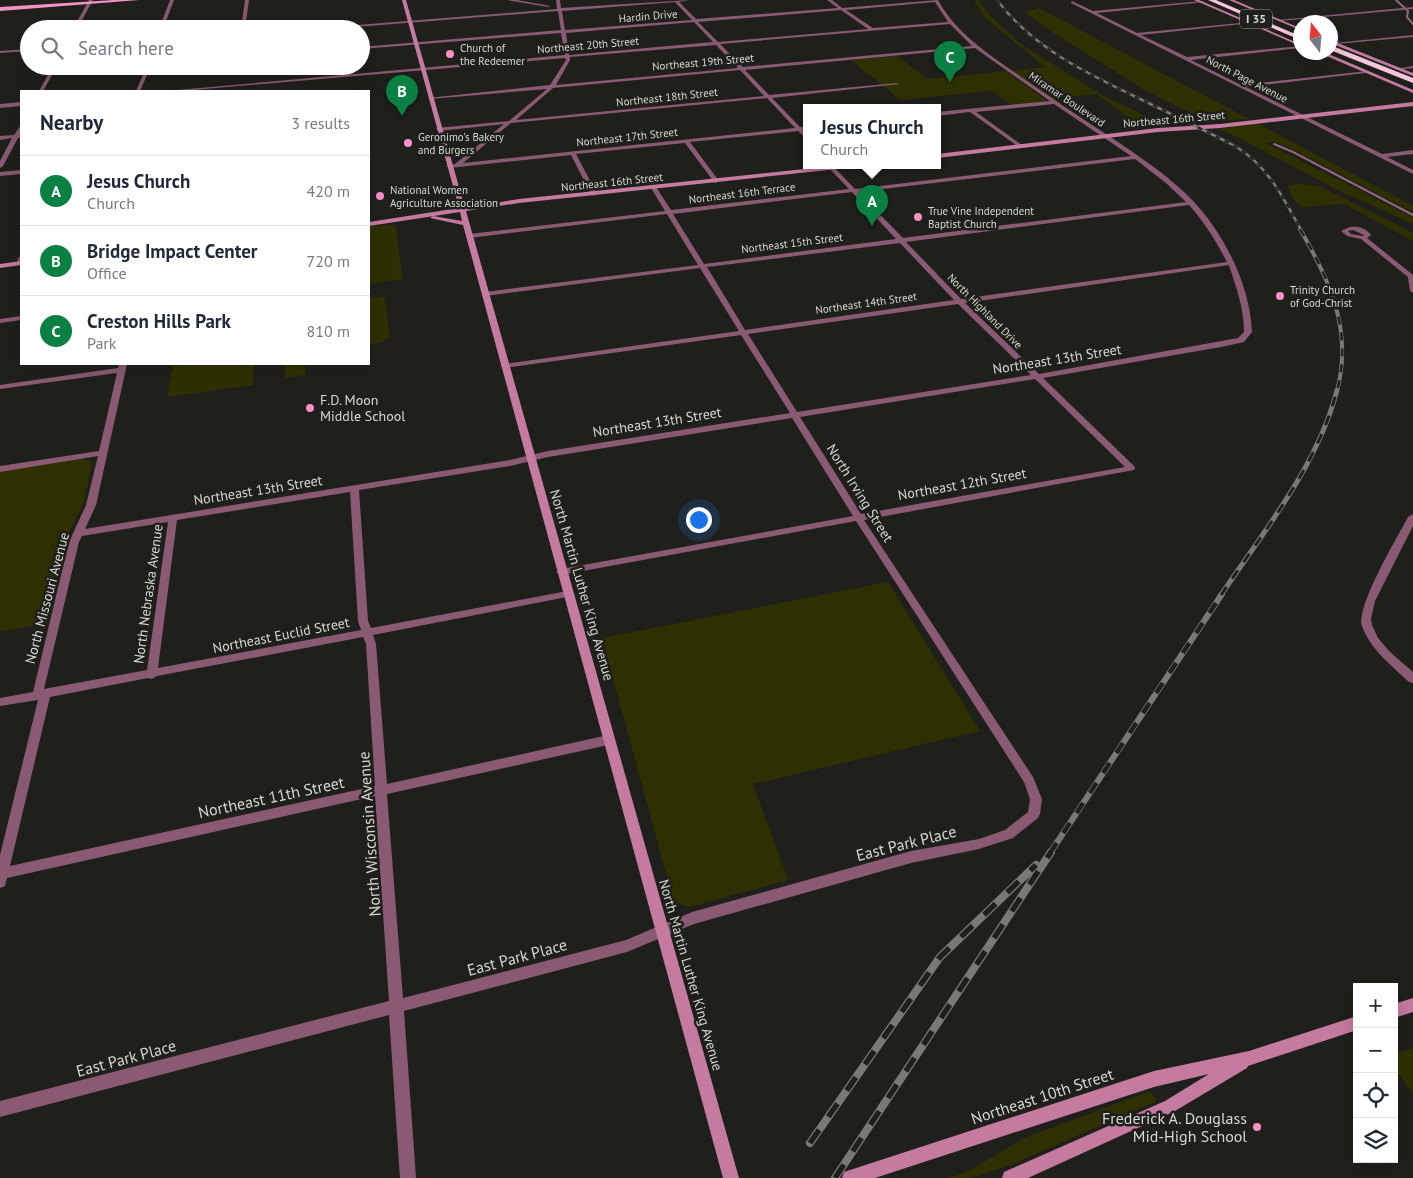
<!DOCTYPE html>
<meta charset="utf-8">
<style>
body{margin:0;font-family:"PT Sans",sans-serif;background:#f6f6f7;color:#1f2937}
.controls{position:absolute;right:15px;bottom:15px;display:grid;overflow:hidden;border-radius:0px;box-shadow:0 5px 20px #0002}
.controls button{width:45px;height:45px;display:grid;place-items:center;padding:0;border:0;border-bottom:1px solid #e0e1e3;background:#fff;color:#1f2937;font:25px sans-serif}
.compass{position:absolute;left:1293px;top:15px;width:45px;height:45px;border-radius:50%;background:#fff;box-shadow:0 5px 20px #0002;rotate:344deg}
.you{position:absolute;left:698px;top:519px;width:18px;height:18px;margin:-12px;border:4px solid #fff;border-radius:50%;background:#1a73e8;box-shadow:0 0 0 8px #1a73e833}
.badge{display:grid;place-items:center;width:32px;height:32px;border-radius:50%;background:#0b8043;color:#fff;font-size:16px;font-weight:700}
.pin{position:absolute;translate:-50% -41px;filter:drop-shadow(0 1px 2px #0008)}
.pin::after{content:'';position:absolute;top:26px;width:18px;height:15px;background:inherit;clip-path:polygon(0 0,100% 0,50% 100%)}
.popup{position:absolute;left:803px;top:104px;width:138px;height:65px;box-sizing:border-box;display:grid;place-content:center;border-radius:0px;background:#fff;filter:drop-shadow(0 1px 4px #0005);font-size:16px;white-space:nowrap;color:#747a83}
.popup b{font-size:19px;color:#1f2937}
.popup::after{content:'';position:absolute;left:50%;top:100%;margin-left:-10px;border:10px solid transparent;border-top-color:#fff}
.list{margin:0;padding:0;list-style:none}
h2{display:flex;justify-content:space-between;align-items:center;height:65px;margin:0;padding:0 20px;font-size:21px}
h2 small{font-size:16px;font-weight:400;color:#747a83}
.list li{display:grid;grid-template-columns:32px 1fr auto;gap:15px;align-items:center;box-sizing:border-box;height:70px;padding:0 20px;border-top:1px solid #e0e1e3}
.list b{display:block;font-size:19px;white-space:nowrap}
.list p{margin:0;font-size:16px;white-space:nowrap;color:#747a83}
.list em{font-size:16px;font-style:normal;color:#747a83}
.icon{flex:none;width:28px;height:28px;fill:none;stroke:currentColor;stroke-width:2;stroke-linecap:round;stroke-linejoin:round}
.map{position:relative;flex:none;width:1413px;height:1178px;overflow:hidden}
.search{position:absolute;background:#fff;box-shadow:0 5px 20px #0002;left:20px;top:20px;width:350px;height:55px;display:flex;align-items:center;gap:12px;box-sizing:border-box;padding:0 18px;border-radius:28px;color:#747a83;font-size:19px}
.panel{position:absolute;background:#fff;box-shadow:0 5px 20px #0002;left:20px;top:90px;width:350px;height:275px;border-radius:0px}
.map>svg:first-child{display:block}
.green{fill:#2f3001}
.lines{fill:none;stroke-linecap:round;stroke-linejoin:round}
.stream{stroke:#90677c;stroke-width:2}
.street{fill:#895a71;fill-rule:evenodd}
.secondary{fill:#c57aa0;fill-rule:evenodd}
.primary{fill:#f493c5;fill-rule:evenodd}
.highway{fill:#f5c6dc;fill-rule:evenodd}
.rail-far4-casing{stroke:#797a76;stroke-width:2.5}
.rail-far3-casing{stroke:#797a76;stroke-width:4}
.rail-far2-casing{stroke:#797a76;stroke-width:5}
.rail-far1-casing{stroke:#797a76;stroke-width:6}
.rail-casing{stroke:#797a76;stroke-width:8}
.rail-far4{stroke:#1f201c;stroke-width:2;stroke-dasharray:5;stroke-linecap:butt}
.rail-far3{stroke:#1f201c;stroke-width:2.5;stroke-dasharray:8;stroke-linecap:butt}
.rail-far2{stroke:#1f201c;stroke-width:3;stroke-dasharray:10;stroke-linecap:butt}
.rail-far1{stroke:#1f201c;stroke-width:4.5;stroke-dasharray:12;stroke-linecap:butt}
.rail{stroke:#1f201c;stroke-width:5.5;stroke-dasharray:16;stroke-linecap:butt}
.poi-dot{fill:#fa8fc6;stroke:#1f201c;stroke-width:2}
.labels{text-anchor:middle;stroke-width:5;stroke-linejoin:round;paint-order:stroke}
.far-street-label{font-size:11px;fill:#d7d7d4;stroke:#1f201c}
.far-poi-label{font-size:11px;fill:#d7d7d4;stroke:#1f201c;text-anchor:start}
.shield{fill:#1f201c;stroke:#a0a09d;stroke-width:1}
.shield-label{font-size:12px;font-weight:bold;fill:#d7d7d4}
.street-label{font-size:14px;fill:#d7d7d4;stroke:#1f201c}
.poi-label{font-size:14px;fill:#d7d7d4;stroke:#1f201c;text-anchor:start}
.near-street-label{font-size:16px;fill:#d7d7d4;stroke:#1f201c}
.near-poi-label{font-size:16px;fill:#d7d7d4;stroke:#1f201c;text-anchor:end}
</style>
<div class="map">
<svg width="1413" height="1178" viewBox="0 0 1413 1178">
<rect width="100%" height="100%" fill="#1f201c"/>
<!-- green -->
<g class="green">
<path d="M 974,0 L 979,0 L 988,14 L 1021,44 L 1102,95 L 1163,124 C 1158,126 1153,127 1147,126 C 1137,124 1106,102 1097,94 L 1053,99 L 1012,71 L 1045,67 L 984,17 Z"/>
<path d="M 1039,8 L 1249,119 L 1211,121 L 1174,105 L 1143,89 L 1049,30 L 1025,12 Z"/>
<path d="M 897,56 L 928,79 L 1006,71 L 1047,101 L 1012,105 L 992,91 L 900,100 L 851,60 Z"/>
<path d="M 1257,123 L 1413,206 L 1413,212 L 1290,148 L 1274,142 L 1266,143 L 1402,212 L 1413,218 L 1413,224 L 1336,189 L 1231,134 L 1217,129 Z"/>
<path d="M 1303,184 L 1321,187 L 1413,233 L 1413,241 L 1344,204 L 1302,207 L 1292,198 L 1288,185 Z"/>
<path d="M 395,225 L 403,279 L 369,284 L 369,226 Z"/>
<path d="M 384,296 L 390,337 L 381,343 L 369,344 L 369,298 Z"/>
<path d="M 173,364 L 254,364 L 253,385 L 167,397 Z"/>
<path d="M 285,364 L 305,364 L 305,375 L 285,378 Z"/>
<path d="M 79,459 L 89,460 L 92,464 L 83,505 L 69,532 L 47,620 L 39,625 L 0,632 L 0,471 Z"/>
<path d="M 888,582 L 980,731 L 753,784 L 788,880 L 689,907 L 678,903 L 672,895 L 602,638 Z"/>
<path d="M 1413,1048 L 1413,1093 L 1394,1068 L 1394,1055 Z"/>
<path d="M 1150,1091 L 1157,1101 L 1013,1164 L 971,1178 L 948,1178 L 969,1171 L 1024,1138 Z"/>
</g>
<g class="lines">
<!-- stream -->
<g class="stream">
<path d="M 1396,0 L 1408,11 L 1407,17 L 1413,24"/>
<path d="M 1274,144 L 1293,152 L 1413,215"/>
</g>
<!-- street -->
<g class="street">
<path d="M 89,0 L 93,0 L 77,29 L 73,29 Z"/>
<path d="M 170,0 L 174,0 L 163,29 L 159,29 Z"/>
<path d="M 245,0 L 249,0 L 245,29 L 241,29 Z"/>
<path d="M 507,0 L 517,0 L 550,6 L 548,7 Z"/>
<path d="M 556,0 L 560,0 L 561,8 L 690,0 L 679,2 L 696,19 L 838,8 L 827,0 L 832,0 L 842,8 L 938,0 C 956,33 987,53 1017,74 C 1050,97 1084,120 1118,142 C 1143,159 1174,180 1195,203 C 1225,236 1250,285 1252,332 L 1244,342 L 1221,347 L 1043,378 L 1134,466 L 1135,468 L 1134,470 L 864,520 L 1033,777 L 1042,799 L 1040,814 L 1038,818 L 1013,838 L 979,849 L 911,863 L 694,924 L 627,952 L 404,1011 L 416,1178 L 400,1178 L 389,1015 L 0,1117 L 0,1101 L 389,1001 L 375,796 L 7,878 L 5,886 L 0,888 L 0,855 L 38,700 L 0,706 L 0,698 L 33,692 L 69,542 L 86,505 L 98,456 L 0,472 L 0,466 L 99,451 L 117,373 L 0,389 L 0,385 L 118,368 L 119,364 L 127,364 L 96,505 L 85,529 L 510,460 L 548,451 L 790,413 L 741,335 L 504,368 L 500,366 L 504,364 L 739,331 L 700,268 L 485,296 L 482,294 L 485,292 L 698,265 L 667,214 L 469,238 L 466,236 L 469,234 L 665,211 L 651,188 L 654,186 L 656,187 L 671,210 L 849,189 L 826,165 L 832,165 L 855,189 L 1131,156 L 1054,104 L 976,112 L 1022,145 L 1023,146 L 1020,148 L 970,112 L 937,116 L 937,112 L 1050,101 L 975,48 L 745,70 L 769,95 L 897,83 L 899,84 L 772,98 L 800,127 L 807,126 L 807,130 L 803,130 L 807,134 L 807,139 L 798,131 L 690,142 L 719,181 L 716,183 L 714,182 L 685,143 L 576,154 L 597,194 L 594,196 L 591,194 L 571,155 L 449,168 L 446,166 L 455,164 L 504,124 L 439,131 L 436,129 L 437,128 L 509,121 L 547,89 L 430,99 L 428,98 L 550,85 L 566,60 L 565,58 L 182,91 L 166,91 L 565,55 L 561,33 L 361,49 L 361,47 L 561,30 L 558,11 L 330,29 L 308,29 L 557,9 ZM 675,2 L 692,20 L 565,30 L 562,11 ZM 935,2 L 948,22 L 873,28 L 846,10 ZM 841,10 L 868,29 L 718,42 L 698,22 ZM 694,22 L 713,42 L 569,55 L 566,33 ZM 950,24 L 972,46 L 743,67 L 720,44 ZM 716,45 L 738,68 L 556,85 L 570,60 L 570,57 ZM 740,70 L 764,96 L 516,120 L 553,88 ZM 767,98 L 795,128 L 463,163 L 511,123 ZM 1135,159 L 1166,183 L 1186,202 L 903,238 L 858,192 ZM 852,192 L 896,239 L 704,264 L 673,214 ZM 1189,205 C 1205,223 1216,241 1227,262 L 961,299 L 906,242 ZM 900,243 L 954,300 L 745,330 L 707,267 ZM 1229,265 C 1236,287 1244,308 1244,332 L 1238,338 L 1039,374 L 965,303 ZM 958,304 L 1031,375 L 797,412 L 748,334 ZM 1035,379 L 1125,467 L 861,514 L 800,417 ZM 792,418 L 853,516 L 561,569 L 556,572 L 561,575 L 856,521 L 1024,782 L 1030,799 L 1028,812 L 1005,830 L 979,839 L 911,851 L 692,912 L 626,940 L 403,998 L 387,794 L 608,745 L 612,743 L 614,740 L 612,737 L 608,735 L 387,784 L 376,644 L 373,635 L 567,597 L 572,594 L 567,591 L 371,628 L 368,621 L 359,490 L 510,466 L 548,457 ZM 350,492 L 358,621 L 361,630 L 158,668 L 177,520 ZM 168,522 L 147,670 L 44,689 L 79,542 L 82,536 ZM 363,637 L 366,644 L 375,786 L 10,866 L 50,697 L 148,678 L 152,679 L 157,676 Z"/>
<path d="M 1072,1 L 1093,11 L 1202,1 L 1204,2 L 1097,13 L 1137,33 L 1250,22 L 1252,23 L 1141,35 L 1187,57 L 1300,46 L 1300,48 L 1191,60 L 1241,85 L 1367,71 L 1365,73 L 1246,87 L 1382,154 L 1413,150 L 1413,154 L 1387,157 L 1413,170 L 1413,174 L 1071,3 Z"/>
<path d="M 1413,7 L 1413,9 L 1280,21 L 1278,20 Z"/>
<path d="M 1413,35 L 1413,37 L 1336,44 L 1334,43 Z"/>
<path d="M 29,49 L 29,51 L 0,53 L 0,51 Z"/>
<path d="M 53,66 L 57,66 L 43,91 L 39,91 Z"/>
<path d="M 147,66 L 151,66 L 140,91 L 136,91 Z"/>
<path d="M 1413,66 L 1413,68 L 1398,70 L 1396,69 Z"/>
<path d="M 21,102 L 21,106 L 0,108 L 0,104 Z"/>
<path d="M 21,125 L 20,135 L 21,134 L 21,138 L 18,138 L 3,166 L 0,168 L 0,161 L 12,138 L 0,140 L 0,136 L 14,135 Z"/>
<path d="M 21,170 L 21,174 L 0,176 L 0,172 Z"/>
<path d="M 1350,227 C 1358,226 1366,228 1371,235 L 1367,238 L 1413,275 L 1413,293 L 1410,291 L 1408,277 L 1361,239 L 1347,236 L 1341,231 ZM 1353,230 L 1364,235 L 1362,236 L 1351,234 L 1348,231 Z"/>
<path d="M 21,256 L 21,264 L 17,264 L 18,258 Z"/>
<path d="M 21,316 L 21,320 L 0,323 L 0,319 Z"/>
<path d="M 1413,514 L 1413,526 L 1375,601 L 1371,619 L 1372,625 L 1378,638 L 1390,652 L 1413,672 L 1413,683 L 1409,682 C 1392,666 1370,649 1362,626 C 1356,606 1397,538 1408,517 Z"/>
</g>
<!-- secondary -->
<g class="secondary">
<path d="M 402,0 L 406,0 L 465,208 L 519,199 L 843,165 L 860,165 L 857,167 L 519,203 L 466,211 L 739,1178 L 723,1178 L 463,225 L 430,218 L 433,216 L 462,221 L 460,212 L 369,226 L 369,222 L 459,208 Z"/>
<path d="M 1194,0 L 1199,0 L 1300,44 L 1300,46 Z"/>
<path d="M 1229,0 L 1234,0 L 1300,28 L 1300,30 Z"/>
<path d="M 1330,40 L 1413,73 L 1413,76 L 1330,43 Z"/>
<path d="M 1317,52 L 1324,52 L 1413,90 L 1413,93 Z"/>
<path d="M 1413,102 L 1413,106 L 1220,128 L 1158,132 L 937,158 L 937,154 L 1158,128 L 1220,124 Z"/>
<path d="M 21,261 L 21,265 L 0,268 L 0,264 Z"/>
<path d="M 1413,998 L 1413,1012 L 1394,1018 L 1394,1004 Z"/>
<path d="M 1357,1016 L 1357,1030 L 1248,1066 L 1247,1068 L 1175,1111 L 1028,1178 L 1002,1178 L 1004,1172 L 1165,1101 L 1209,1074 L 1154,1087 L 875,1178 L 842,1178 L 844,1172 L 850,1170 L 1154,1071 L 1249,1051 Z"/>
</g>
<!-- primary -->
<path class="primary" d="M 114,0 L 139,0 L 0,11 L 0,7 Z"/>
<!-- highway -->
<g class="highway">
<path d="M 1208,0 L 1216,0 L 1300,36 L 1300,40 Z"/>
<path d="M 1330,45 L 1413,78 L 1413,83 L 1330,50 Z"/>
</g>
<!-- rail-far4 casing -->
<g class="rail-far4-casing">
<path id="rail-far4" d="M 997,0 C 1032,47 1084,72 1136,97 C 1169,113 1202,129 1235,146 C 1268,166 1283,197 1301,230"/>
</g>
<!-- rail-far3 casing -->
<g class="rail-far3-casing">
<path id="rail-far3" d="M 1300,229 C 1330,281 1353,330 1337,391"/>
</g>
<!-- rail-far2 casing -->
<g class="rail-far2-casing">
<path id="rail-far2" d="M 1221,595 C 1264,531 1318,465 1337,390"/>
</g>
<!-- rail-far1 casing -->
<g class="rail-far1-casing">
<path id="rail-far1" d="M 1050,853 L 1222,594"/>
</g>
<!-- rail casing -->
<g class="rail-casing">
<g id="rail">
<path d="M 810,1143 L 940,957 L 1036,865"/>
<path d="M 835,1178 L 1051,852"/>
</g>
</g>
<!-- rail-far4 -->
<use href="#rail-far4" class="rail-far4"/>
<!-- rail-far3 -->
<use href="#rail-far3" class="rail-far3"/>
<!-- rail-far2 -->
<use href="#rail-far2" class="rail-far2"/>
<!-- rail-far1 -->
<use href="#rail-far1" class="rail-far1"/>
<!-- rail -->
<use href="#rail" class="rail"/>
</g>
<!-- markers -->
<g class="poi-dot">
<circle cx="450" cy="54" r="5"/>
<circle cx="408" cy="143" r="5"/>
<circle cx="380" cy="196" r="5"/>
<circle cx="918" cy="217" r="5"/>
<circle cx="1280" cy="296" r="5"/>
<circle cx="310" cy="408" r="5"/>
<circle cx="1257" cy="1127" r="5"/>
</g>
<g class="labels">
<!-- far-street labels -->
<g class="far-street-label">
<text transform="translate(648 16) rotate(-5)" y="4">Hardin Drive</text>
<text transform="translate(588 45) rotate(-5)" y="4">Northeast 20th Street</text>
<text transform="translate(703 62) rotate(-5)" y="4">Northeast 19th Street</text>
<text transform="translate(1247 79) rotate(27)" y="4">North Page Avenue</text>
<text transform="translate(667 97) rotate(-6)" y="4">Northeast 18th Street</text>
<text transform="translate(1067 99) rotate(34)" y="4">Miramar Boulevard</text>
<text transform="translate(1174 119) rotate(-5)" y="4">Northeast 16th Street</text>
<text transform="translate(627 137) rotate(-6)" y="4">Northeast 17th Street</text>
<text transform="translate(612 182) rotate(-6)" y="4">Northeast 16th Street</text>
<text transform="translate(742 193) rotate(-7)" y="4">Northeast 16th Terrace</text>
<text transform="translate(792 243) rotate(-7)" y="4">Northeast 15th Street</text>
<text transform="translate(866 303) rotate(-8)" y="4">Northeast 14th Street</text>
<text transform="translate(985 311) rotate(45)" y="4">North Highland Drive</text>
</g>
<!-- far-poi labels -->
<g class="far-poi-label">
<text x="460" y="52">Church of<tspan x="460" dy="13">the Redeemer</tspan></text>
<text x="418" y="141">Geronimo's Bakery<tspan x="418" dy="13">and Burgers</tspan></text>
<text x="390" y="194">National Women<tspan x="390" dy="13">Agriculture Association</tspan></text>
<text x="928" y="215">True Vine Independent<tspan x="928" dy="13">Baptist Church</tspan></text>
<text x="1290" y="294">Trinity Church<tspan x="1290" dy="13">of God-Christ</tspan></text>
</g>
<!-- shield labels -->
<rect class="shield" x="1240" y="9.5" width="32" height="19" rx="4"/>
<g class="shield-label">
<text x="1256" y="23">I 35</text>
</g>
<!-- street labels -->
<g class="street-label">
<text transform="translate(1057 359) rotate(-9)" y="5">Northeast 13th Street</text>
<text transform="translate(657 422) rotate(-9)" y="5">Northeast 13th Street</text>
<text transform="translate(962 484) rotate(-10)" y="5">Northeast 12th Street</text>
<text transform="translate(258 490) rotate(-9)" y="5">Northeast 13th Street</text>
<text transform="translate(860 493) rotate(58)" y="5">North Irving Street</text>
<text transform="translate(582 585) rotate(74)" y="5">North Martin Luther King Avenue</text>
<text transform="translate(148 594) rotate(-82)" y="5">North Nebraska Avenue</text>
<text transform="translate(47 598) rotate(-75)" y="5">North Missouri Avenue</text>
<text transform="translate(281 635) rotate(-11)" y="5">Northeast Euclid Street</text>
<text transform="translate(691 975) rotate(74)" y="5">North Martin Luther King Avenue</text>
</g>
<!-- poi labels -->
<g class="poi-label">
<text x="320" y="405">F.D. Moon<tspan x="320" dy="16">Middle School</tspan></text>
</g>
<!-- near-street labels -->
<g class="near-street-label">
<text transform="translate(271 797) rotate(-12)" y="6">Northeast 11th Street</text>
<text transform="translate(369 834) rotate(-94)" y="6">North Wisconsin Avenue</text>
<text transform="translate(906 843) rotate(-14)" y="6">East Park Place</text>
<text transform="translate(517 957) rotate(-15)" y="6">East Park Place</text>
<text transform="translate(126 1058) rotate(-15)" y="6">East Park Place</text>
<text transform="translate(1042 1096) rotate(-18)" y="6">Northeast 10th Street</text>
</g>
<!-- near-poi labels -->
<g class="near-poi-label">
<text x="1247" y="1124">Frederick A. Douglass<tspan x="1247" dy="18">Mid-High School</tspan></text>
</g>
</g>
</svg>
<div class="controls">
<button>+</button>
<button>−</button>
<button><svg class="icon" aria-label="locate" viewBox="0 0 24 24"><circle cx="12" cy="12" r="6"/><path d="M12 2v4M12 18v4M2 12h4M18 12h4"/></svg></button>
<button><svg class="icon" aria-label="layers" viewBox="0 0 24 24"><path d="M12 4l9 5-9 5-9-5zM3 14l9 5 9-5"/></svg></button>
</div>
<svg class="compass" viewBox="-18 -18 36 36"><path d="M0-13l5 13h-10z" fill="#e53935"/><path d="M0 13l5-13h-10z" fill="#747a83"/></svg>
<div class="you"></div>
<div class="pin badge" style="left:872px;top:226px">A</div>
<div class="popup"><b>Jesus Church</b>Church</div>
<div class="pin badge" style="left:402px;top:116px">B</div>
<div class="pin badge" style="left:950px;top:82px">C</div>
<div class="search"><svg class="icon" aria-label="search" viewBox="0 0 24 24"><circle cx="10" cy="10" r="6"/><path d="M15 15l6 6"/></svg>Search here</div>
<section class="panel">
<h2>Nearby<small>3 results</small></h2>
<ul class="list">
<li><span class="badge">A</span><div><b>Jesus Church</b><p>Church</p></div><em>420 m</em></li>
<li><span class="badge">B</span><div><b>Bridge Impact Center</b><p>Office</p></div><em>720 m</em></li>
<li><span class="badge">C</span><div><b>Creston Hills Park</b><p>Park</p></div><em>810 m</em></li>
</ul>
</section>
</div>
